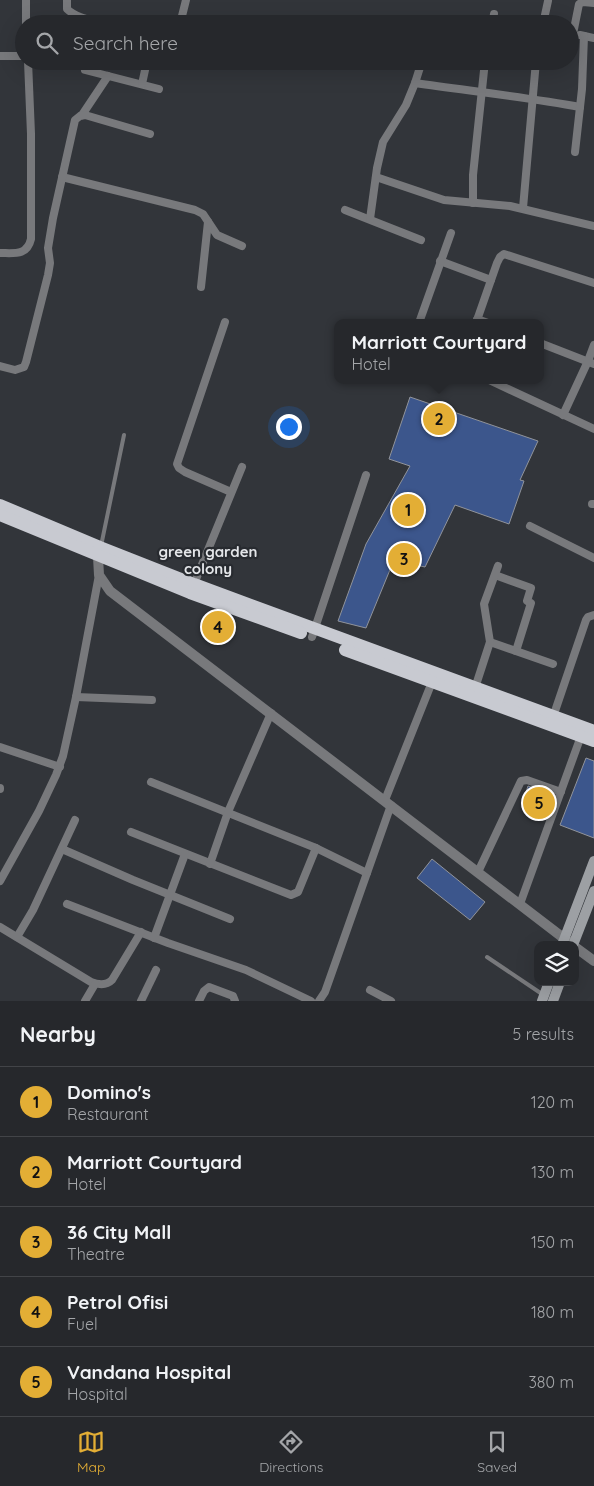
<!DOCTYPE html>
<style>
body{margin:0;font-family:Quicksand,sans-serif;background:#2e3034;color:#f1f3f6}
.controls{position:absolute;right:15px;bottom:15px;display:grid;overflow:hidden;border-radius:10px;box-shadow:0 5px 20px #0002}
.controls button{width:45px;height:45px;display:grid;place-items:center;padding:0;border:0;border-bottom:1px solid #424448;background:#26282c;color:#f1f3f6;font:25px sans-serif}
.you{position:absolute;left:288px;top:426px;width:18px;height:18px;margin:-12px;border:4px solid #fff;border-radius:50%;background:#1a73e8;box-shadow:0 0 0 8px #1a73e833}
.badge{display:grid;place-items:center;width:32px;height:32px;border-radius:50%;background:#e3ae35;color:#111;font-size:16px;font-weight:700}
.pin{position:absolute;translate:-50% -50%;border:2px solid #fff;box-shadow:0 1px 5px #0006}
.popup{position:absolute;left:334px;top:319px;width:210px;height:65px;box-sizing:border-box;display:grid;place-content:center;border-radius:10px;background:#26282c;filter:drop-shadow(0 1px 4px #0005);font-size:16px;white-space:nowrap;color:#a4a6a9}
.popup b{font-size:19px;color:#f1f3f6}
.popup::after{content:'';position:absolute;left:50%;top:100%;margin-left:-10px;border:10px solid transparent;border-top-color:#26282c}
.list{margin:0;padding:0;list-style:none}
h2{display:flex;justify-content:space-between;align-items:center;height:65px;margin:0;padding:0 20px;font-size:21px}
h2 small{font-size:16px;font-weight:400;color:#a4a6a9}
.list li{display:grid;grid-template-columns:32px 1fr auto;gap:15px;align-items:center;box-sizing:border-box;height:70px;padding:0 20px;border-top:1px solid #424448}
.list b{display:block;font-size:19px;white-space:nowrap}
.list p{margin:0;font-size:16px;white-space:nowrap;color:#a4a6a9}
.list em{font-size:16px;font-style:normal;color:#a4a6a9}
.icon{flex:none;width:28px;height:28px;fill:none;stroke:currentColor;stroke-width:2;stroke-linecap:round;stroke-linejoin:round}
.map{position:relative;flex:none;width:594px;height:1001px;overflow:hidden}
.search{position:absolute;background:#26282c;box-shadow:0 5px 20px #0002;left:15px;right:15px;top:15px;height:55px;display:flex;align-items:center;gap:12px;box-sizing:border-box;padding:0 18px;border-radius:28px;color:#a4a6a9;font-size:19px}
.sheet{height:415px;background:#26282c}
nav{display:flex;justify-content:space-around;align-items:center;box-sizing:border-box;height:70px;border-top:1px solid #424448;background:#26282c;font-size:14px;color:#a4a6a9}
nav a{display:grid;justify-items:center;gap:2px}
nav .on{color:#e3ae35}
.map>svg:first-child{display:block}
.building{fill:#3c568c;stroke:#91949b}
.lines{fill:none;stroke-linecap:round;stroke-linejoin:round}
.service{stroke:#78797c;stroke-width:4}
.minor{stroke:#78797c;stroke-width:8}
.tertiary{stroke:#78797c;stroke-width:10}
.secondary{stroke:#9da0a4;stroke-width:10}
.trunk{stroke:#c8cad1;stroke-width:12}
.labels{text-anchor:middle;stroke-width:4.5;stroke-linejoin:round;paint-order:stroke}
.neighbourhood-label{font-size:15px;font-weight:bold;fill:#e4e6e9;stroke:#282b30}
</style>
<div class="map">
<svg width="594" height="1001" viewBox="0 0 594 1001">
<rect width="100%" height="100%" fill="#32353a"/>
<!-- building -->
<g class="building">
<path d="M 410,397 L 538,441 L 520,480 L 524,481 L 509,524 L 455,505 L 425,567 L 394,560 L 366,628 L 338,621 L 366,544 L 410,466 L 389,459 Z"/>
<path d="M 586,758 L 594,761 L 594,838 L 560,825 Z"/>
<path d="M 528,786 L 553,795 L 547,813 L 522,805 Z"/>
<path d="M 432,859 L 485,902 L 470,920 L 417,878 Z"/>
</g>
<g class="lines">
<!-- service -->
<g class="service">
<path d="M 101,546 L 124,435"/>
<path d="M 487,957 L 542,994"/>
</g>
<!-- minor -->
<g class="minor">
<path d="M 26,0 L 26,24"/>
<path d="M 67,0 L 67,9 C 77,19 94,20 107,24"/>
<path d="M 180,24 L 186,0"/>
<path d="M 492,24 L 494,14"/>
<path d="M 543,24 L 548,1"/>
<path d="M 573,34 L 579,4 L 583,2 L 594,3"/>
<path d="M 580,35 L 594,38"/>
<path d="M 0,56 L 24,56"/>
<path d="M 85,70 L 159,89"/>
<path d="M 415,83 C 470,91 525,97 580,107"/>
<path d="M 142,84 L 147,61"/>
<path d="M 82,115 L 108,76"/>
<path d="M 575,152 L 582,89 L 584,36"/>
<path d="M 62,177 L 195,210 L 203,214 L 217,235 L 242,246"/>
<path d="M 376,177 L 444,200 L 510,206 L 594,226"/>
<path d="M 473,203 L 473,175 L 485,61"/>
<path d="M 523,208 L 536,61"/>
<path d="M 345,210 L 421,240"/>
<path d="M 370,219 L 377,168 L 383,142 L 406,105 L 415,83 L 422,61"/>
<path d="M 0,253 C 14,253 27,256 31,239 L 31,134 L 28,61"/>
<path d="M 440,261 L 491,280"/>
<path d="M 201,287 L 208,222"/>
<path d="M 477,319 L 488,323"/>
<path d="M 420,320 L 451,233"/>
<path d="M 225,322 L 177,464 L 179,468 L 185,472 L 231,492"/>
<path d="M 476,323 L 497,263 L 500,257 L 504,254 L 594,283"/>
<path d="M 540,343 L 594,364"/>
<path d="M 0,366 L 15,370 L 24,367 L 26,362 L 48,275 L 50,263 L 48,248 L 53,218 L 75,120 L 80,116 L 85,115 L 150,134"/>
<path d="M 489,380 L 594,429"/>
<path d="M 563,415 L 588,361 L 594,345"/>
<path d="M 592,504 L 594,504"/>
<path d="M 530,526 L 594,558"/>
<path d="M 495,575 L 531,588 L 527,601 L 531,603 L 516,651"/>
<path d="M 194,584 L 242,467"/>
<path d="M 312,637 L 366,475"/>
<path d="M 490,642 L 553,664"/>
<path d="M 475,688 L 490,642 L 484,604 L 498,566"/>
<path d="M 76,697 L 152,700"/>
<path d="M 553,717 L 586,620 L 588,617 L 594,615"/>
<path d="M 0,747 L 60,767"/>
<path d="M 151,782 L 316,848 L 367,873"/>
<path d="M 0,788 L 0,789"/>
<path d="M 385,800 L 432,682"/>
<path d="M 131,832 L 291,895 L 298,892 L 316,848"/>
<path d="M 62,849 L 133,880 L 230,919"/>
<path d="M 210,864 L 228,812 L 271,713"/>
<path d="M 478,872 L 521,781 L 527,780 L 561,792"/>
<path d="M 0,881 L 39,811 L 56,775 L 63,756 L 76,697 L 99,575"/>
<path d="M 67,904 L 168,943 L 246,970 L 311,1001"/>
<path d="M 520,904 L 581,736"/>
<path d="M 0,927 L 91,982 C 99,985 106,986 112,980 L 141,932"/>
<path d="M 17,937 L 33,910 L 75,820"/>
<path d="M 154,938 L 185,854"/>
<path d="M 370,990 L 391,1001"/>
<path d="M 85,1001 L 95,984"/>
<path d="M 141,1001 L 156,970"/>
<path d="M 199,1001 L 204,991 L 209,987 L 233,996 L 235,1001"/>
<path d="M 319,1001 L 325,992 L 391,805"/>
</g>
<!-- tertiary -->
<g class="tertiary">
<path d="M 98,557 L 99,575 L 110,591 L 570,943"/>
<path d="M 575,947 L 594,961"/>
</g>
<!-- secondary -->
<g class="secondary">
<path d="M 562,945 L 594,861"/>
<path d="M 573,945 L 594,891"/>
<path d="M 542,1001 L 549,982"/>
<path d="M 553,1001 L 560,982"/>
</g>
<!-- trunk -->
<g class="trunk">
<path d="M 0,505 L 100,547 L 194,584 L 594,731"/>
<path d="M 0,515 L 190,593 L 301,633"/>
<path d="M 345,650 L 594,741"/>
</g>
</g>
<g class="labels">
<!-- neighbourhood labels -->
<g class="neighbourhood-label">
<text x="208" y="557">green garden<tspan x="208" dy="17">colony</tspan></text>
</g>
</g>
</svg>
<div class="controls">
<button><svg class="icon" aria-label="layers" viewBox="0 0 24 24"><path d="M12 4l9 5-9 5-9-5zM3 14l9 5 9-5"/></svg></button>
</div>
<div class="you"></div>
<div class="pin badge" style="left:408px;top:510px">1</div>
<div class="pin badge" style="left:439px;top:419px">2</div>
<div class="popup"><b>Marriott Courtyard</b>Hotel</div>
<div class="pin badge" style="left:404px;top:559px">3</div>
<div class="pin badge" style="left:218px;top:627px">4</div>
<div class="pin badge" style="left:539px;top:803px">5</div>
<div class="search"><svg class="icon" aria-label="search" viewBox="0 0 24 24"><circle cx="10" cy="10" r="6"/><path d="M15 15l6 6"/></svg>Search here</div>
</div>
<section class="sheet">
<h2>Nearby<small>5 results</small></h2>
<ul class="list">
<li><span class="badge">1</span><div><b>Domino's</b><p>Restaurant</p></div><em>120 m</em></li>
<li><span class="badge">2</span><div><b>Marriott Courtyard</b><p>Hotel</p></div><em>130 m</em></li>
<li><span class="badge">3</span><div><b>36 City Mall</b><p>Theatre</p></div><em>150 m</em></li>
<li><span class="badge">4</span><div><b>Petrol Ofisi</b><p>Fuel</p></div><em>180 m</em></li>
<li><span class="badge">5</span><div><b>Vandana Hospital</b><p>Hospital</p></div><em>380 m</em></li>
</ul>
</section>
<nav>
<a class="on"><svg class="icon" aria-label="map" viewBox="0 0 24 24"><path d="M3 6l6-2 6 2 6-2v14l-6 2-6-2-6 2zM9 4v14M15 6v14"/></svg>Map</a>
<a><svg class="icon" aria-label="directions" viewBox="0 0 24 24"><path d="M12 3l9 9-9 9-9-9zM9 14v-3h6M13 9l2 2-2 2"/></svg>Directions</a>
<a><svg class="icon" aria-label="saved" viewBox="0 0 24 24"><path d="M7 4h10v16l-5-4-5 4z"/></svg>Saved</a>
</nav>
